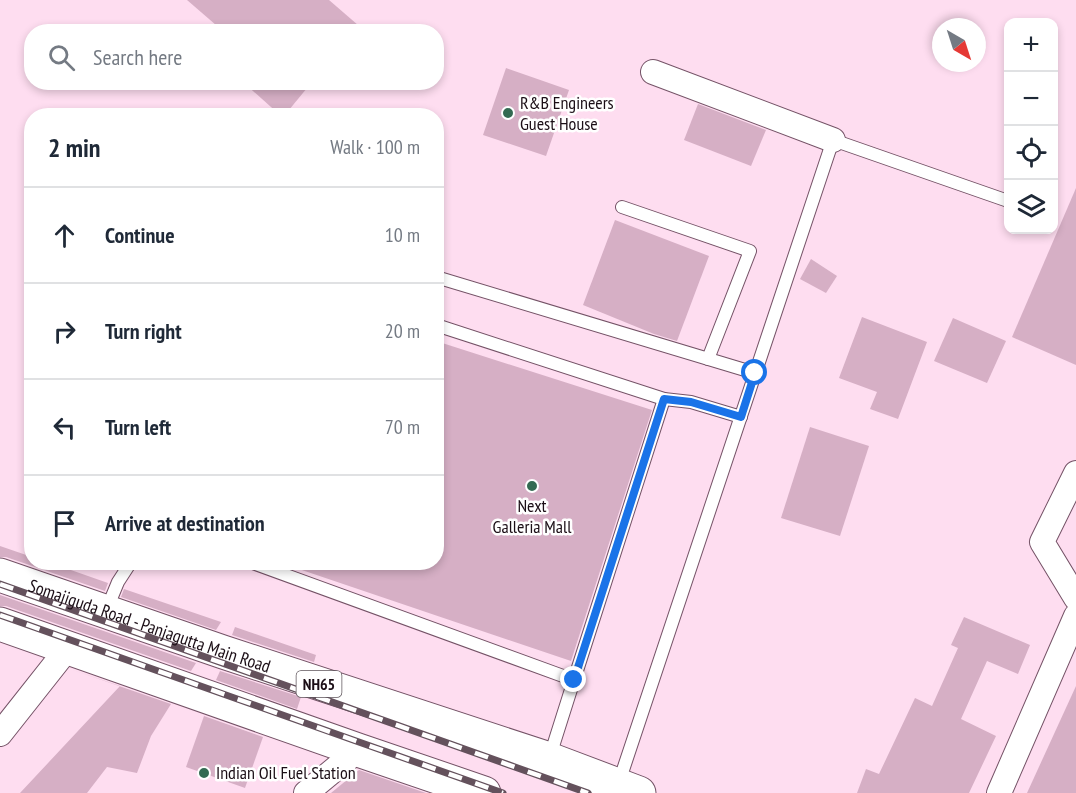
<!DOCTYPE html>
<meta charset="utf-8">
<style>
body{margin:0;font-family:"PT Sans Narrow",sans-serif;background:#f6f6f7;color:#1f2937}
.controls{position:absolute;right:18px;top:18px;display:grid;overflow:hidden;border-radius:12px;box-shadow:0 3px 9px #0003}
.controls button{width:54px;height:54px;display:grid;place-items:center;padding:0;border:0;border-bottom:2px solid #e0e1e3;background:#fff;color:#1f2937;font:30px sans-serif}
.compass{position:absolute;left:932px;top:18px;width:54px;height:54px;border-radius:50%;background:#fff;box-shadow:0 3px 9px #0003;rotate:141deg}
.stop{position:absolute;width:18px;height:18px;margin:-14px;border:4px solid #1a73e8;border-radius:50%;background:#fff}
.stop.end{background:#1a73e8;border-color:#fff;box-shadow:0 2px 6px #0008}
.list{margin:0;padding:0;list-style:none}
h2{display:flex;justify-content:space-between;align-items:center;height:78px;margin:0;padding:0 24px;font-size:26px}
h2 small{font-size:20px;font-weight:400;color:#747a83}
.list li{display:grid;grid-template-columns:39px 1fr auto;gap:18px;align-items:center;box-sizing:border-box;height:96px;padding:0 24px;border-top:2px solid #e0e1e3}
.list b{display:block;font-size:22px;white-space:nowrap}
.list em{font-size:20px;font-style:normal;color:#747a83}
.icon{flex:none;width:33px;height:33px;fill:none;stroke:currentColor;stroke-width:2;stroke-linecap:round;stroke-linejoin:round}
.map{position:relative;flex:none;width:1076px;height:793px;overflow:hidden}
.search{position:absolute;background:#fff;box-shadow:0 3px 9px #0003;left:24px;top:24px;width:420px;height:66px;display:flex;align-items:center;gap:15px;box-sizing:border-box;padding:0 21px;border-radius:24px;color:#747a83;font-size:22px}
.panel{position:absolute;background:#fff;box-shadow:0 3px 9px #0003;left:24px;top:108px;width:420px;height:462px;border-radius:24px}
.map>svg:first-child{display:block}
.building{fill:#d6afc5}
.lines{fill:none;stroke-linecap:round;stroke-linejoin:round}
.lane-casing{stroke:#745266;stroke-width:14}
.street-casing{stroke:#745266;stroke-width:26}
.highway-casing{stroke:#745266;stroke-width:35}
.lane{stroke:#fff;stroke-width:12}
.street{stroke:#fff;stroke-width:24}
.highway{stroke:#fff;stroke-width:33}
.rail-casing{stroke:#64515c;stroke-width:7}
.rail{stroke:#fff;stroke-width:4.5;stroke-dasharray:14;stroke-linecap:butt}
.route{stroke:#1a73e8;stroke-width:8}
.poi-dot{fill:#336a52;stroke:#fff;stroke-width:2}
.labels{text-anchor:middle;stroke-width:5;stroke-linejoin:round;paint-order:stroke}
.shield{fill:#fff;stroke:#5f565c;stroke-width:1.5}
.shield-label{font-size:16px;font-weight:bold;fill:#1b0e16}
.poi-label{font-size:18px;fill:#1b0e16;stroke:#fff;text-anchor:start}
.street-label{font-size:18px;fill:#1b0e16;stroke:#fff}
</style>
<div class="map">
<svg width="1076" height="793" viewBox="0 0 1076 793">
<rect width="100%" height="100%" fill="#feddf0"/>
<!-- building -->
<g class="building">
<path d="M 187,0 L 329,0 L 366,32 L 224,32 Z"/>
<path d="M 506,68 L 569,90 L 546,156 L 483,135 Z"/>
<path d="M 243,82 L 312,82 L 284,116 L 281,116 Z"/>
<path d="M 698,104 L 766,130 L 751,166 L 684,140 Z"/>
<path d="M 1076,188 L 1076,365 L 1012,337 Z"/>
<path d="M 615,220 L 709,256 L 677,341 L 654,334 L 583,305 Z"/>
<path d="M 811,259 L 837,276 L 826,293 L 800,279 Z"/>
<path d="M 862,317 L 927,342 L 898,419 L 870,409 L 877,392 L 839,378 Z"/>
<path d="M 953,318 L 1006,341 L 987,383 L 934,361 Z"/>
<path d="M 436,341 L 652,410 L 571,661 L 290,566 L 290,562 L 436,562 Z"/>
<path d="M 810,427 L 869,446 L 840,536 L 781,518 Z"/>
<path d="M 0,546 L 32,557 L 32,562 L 48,562 L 108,583 L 105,591 L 6,557 L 0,557 Z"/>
<path d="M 124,589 L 221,622 L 216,630 L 121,597 Z"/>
<path d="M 0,595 L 196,663 L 191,671 L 6,606 L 0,606 Z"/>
<path d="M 964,617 L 1030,645 L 1018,674 L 987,661 L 961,719 L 996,736 L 969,793 L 857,793 L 866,769 L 879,774 L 915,698 L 932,706 L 958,648 L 951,645 Z"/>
<path d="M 235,627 L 316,655 L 314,662 L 232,635 Z"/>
<path d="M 70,669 L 171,704 L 151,736 L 137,773 L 107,767 L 87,793 L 20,793 L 120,686 Z"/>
<path d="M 220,671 L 301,697 L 297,709 L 216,680 Z"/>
<path d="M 1076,686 L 1076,793 L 1027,793 Z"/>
<path d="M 204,716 L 263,737 L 245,788 L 186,767 Z"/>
<path d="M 359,770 L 426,793 L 331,793 Z"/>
</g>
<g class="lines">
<!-- lane casing -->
<g class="lane-casing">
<g id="lane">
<path d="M 622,207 L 750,251 L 708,359"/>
<path d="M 436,277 L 755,373"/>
<path d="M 436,325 L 664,399 L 691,402 L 741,417"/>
<path d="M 250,562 L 574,680 L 549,759"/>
<path d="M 106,611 L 118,582 L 131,562"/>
<path d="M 574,680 L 664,399"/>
<path d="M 618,785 L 833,140 L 1008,201"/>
</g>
</g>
<!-- street casing -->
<g class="street-casing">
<g id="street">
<path d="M 653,72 L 833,140"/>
<path d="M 1076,473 L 1042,542 L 1076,598"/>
<path d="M 0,734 L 68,648"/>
<path d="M 306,793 L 358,750"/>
<path d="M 999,793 L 1076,616"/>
</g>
</g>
<!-- highway casing -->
<g class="highway-casing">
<g id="highway">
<path id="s1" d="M 0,575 L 223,652 L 549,759 L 639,793"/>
<path d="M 0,624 L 358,750 L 484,793"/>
</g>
</g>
<!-- lane -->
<use href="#lane" class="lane"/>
<!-- street -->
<use href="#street" class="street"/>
<!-- highway -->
<use href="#highway" class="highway"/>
<!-- rail casing -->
<g class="rail-casing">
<g id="rail">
<path d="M 0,584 L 588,793"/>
<path d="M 0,615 L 503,793"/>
</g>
</g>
<!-- rail -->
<use href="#rail" class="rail"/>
</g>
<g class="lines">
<!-- route -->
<path class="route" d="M 574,680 L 664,399 L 691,402 L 741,417 L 755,373"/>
</g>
<!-- markers -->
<g class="poi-dot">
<circle cx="508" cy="113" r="6"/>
<circle cx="532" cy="486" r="6"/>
<circle cx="204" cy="773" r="6"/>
</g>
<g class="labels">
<!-- shield labels -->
<rect class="shield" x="296.5" y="671" width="45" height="26" rx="4.5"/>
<g class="shield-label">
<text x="319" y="690">NH65</text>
</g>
<!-- poi labels -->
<g class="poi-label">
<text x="520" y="109">R&amp;B Engineers<tspan x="520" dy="21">Guest House</tspan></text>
<text x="532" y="512" text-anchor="middle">Next<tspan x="532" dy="21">Galleria Mall</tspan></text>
<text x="216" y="779">Indian Oil Fuel Station</text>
</g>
<!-- street labels -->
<g class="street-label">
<text dy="6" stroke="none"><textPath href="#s1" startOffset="158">Somajiguda Road - Panjagutta Main Road</textPath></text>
</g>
</g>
</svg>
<div class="controls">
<button>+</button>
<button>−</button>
<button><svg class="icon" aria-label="locate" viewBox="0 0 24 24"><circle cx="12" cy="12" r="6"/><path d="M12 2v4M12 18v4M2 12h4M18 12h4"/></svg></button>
<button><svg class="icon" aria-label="layers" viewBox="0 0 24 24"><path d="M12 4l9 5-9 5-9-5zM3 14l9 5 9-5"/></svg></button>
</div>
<svg class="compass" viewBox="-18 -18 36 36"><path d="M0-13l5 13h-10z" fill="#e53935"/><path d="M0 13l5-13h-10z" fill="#747a83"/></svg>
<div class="stop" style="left:755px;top:373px"></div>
<div class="stop end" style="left:574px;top:680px"></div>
<div class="search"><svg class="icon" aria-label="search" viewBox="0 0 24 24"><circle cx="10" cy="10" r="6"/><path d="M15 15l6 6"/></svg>Search here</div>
<section class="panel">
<h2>2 min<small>Walk · 100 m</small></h2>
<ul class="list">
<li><svg class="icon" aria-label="ahead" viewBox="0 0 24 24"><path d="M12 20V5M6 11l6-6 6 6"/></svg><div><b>Continue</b></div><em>10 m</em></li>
<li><svg class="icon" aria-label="right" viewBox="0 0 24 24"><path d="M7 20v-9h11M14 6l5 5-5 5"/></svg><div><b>Turn right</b></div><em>20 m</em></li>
<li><svg class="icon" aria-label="left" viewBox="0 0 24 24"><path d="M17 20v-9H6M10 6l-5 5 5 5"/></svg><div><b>Turn left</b></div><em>70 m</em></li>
<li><svg class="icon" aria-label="arrive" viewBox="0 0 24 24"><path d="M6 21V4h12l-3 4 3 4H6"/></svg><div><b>Arrive at destination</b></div></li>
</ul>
</section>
</div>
